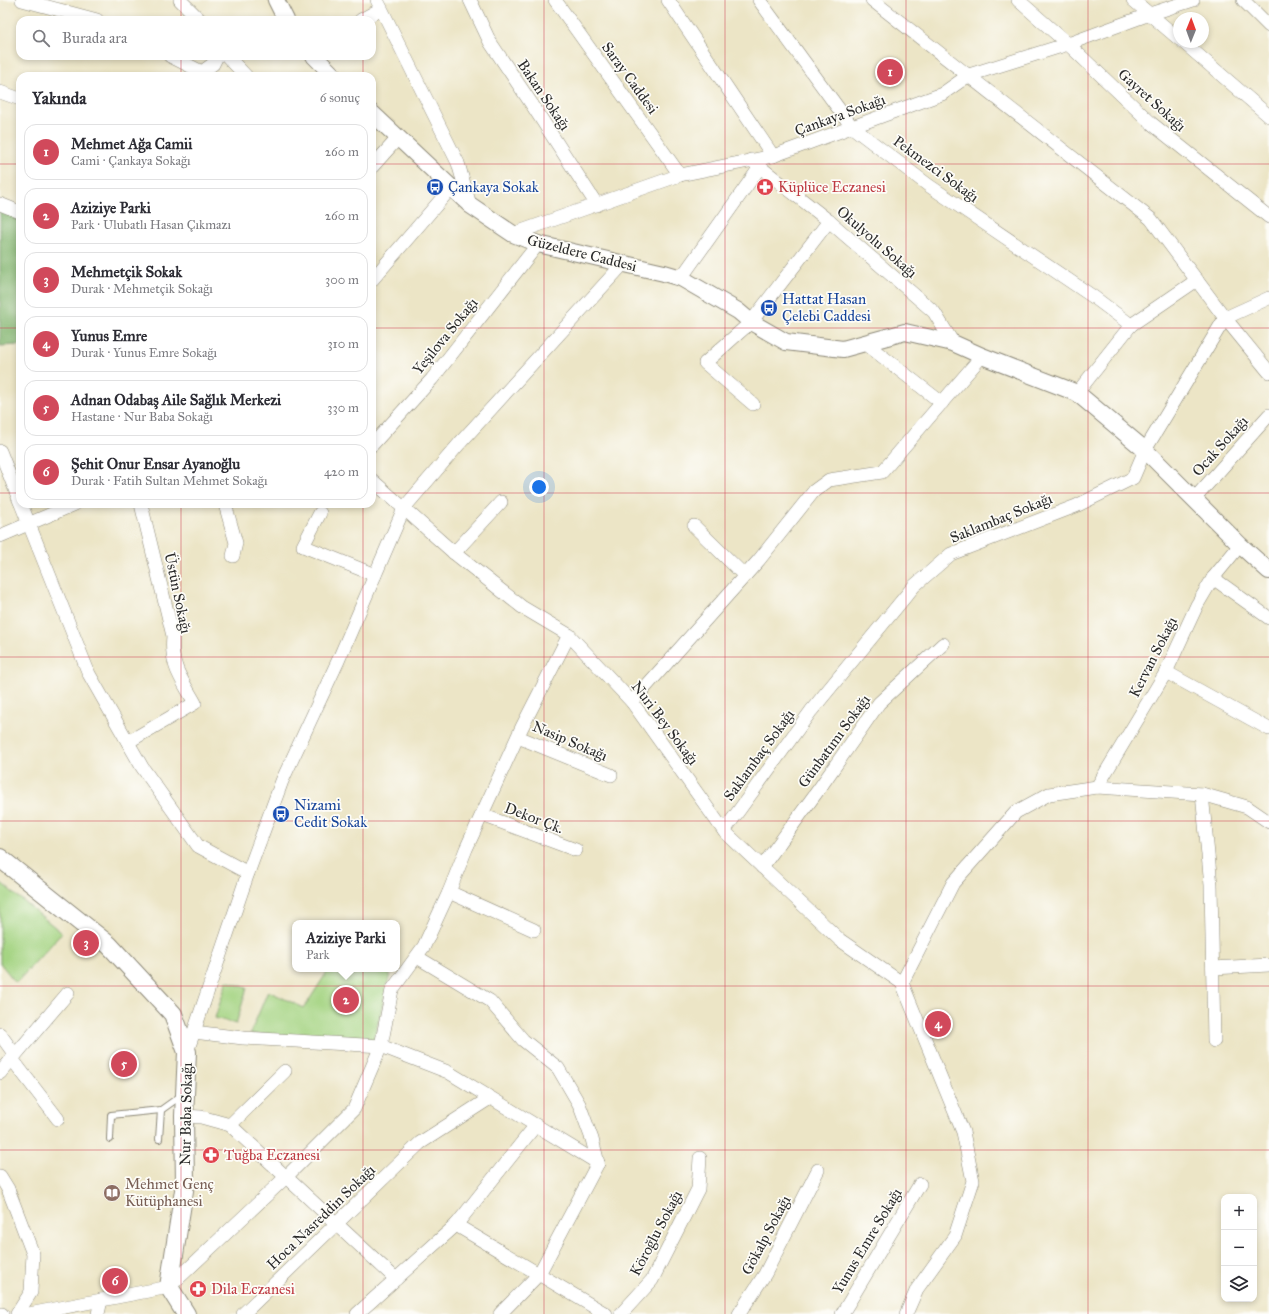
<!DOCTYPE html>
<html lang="tr">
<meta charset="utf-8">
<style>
body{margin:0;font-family:"IM FELL Great Primer",serif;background:#f2f2f3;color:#2b2b33}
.controls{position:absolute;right:12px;bottom:12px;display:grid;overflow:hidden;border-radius:8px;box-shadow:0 2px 6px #0003}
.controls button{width:36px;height:36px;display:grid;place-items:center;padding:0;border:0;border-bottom:1px solid #e1e1e2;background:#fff;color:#2b2b33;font:20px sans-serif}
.compass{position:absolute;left:1173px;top:12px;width:36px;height:36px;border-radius:50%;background:#fff;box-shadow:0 2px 6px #0003;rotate:1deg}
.you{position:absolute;left:539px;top:487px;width:14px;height:14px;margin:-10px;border:3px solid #fff;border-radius:50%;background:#1a73e8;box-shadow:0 0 0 6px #1a73e833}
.badge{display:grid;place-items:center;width:26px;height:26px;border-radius:50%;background:#d1495b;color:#fff;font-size:13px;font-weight:700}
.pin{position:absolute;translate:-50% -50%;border:2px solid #fff;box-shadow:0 1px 4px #0006}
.popup{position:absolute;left:292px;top:920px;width:108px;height:52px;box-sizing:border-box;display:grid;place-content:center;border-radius:8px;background:#fff;filter:drop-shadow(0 1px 3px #0005);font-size:13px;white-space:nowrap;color:#7c7c81}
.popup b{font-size:15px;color:#2b2b33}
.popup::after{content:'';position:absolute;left:50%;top:100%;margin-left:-8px;border:8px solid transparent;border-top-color:#fff}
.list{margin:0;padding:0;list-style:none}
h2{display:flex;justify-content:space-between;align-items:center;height:52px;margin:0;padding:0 16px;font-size:17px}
h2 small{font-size:13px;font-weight:400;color:#7c7c81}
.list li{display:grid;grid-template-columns:26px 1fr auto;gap:12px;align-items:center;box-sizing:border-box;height:56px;margin:0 8px 8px;padding:0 8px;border:1px solid #e1e1e2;border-radius:12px}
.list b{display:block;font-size:15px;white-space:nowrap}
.list p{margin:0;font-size:13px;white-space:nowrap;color:#7c7c81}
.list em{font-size:13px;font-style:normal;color:#7c7c81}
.icon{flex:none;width:22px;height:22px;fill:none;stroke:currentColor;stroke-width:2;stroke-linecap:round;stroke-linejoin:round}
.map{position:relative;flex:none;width:1269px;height:1314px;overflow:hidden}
.search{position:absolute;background:#fff;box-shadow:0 2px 6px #0003;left:16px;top:16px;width:360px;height:44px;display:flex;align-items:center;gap:10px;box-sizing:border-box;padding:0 14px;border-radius:12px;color:#7c7c81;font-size:15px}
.panel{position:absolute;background:#fff;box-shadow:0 2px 6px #0003;left:16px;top:72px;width:360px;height:436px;border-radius:12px}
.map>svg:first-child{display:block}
.green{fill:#a5d483;stroke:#688057}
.forest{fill:#84b671;stroke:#58704e}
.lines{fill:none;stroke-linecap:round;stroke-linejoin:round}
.service-casing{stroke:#8c8878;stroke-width:8}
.minor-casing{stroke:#8c8878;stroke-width:14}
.tertiary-casing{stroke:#8c8878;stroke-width:18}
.secondary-casing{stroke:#8c8878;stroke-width:20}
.service{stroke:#fff;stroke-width:6}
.minor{stroke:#fff;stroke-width:13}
.tertiary{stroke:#fff;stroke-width:16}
.secondary{stroke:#fff;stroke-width:18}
.grid{fill:none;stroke:#d1495b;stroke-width:1;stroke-opacity:0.55}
.labels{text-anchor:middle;stroke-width:3.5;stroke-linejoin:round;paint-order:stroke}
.street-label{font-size:15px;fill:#2b2b2b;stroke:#fdfcf7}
.transit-label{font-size:15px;fill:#164399;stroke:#fdfcf7;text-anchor:start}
.health-label{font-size:15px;fill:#be3a42;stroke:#fdfcf7;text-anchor:start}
.education-label{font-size:15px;fill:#785e54;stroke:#fdfcf7;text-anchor:start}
</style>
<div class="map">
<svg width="1269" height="1314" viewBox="0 0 1269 1314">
<rect width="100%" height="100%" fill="#fdfcf7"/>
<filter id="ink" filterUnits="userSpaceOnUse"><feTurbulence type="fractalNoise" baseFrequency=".025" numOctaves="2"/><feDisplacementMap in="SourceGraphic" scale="8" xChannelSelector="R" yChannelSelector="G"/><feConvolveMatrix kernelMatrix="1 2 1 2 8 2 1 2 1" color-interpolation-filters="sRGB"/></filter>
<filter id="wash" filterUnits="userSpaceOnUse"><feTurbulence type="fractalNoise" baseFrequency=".012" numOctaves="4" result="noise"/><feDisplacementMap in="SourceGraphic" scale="16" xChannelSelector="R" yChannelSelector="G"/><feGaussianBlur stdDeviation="0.9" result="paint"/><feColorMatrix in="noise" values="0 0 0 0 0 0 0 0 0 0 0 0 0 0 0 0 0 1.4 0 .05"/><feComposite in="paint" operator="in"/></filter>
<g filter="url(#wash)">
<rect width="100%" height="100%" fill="#ece5c6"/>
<!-- green -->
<g class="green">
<path d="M 0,882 L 62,933 L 16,983 L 0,963 Z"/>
<path d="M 329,969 L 382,969 L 390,974 L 374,1040 L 250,1034 L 268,991 L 304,1008 Z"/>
<path d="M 227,981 L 247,988 L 236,1024 L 215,1018 Z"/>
</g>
<!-- forest -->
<path class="forest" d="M 0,210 L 20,219 L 20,345 L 0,346 Z"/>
</g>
<g filter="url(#ink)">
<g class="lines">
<!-- service casing -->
<g class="service-casing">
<g id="service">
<path d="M 110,1139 L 111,1115 L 161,1110"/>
<path d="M 159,1139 L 161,1110 L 182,1095"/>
</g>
</g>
<!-- minor casing -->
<g class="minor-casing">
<g id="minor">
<path d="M 22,0 L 97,20"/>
<path d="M 180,0 L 200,20"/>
<path d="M 377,0 L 458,163 L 470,205"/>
<path d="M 470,0 L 490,42 L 531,103 L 597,205"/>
<path d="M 555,0 L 680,175"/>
<path d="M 668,0 L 773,156"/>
<path d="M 759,0 L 852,127 L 928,185 L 1095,298 L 1131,325"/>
<path d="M 872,0 L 1151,219 L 1225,318 L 1269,372"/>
<path d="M 1018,0 L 1068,44 L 1151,123 L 1269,217"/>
<path d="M 1133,0 L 1179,39"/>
<path d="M 1243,0 L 1269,26"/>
<path d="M 361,20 L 381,9"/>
<path d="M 1183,42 L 1269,116"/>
<path d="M 170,56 L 202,72 L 213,64 L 217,56"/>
<path d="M 227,56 L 246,76"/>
<path d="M 0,92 L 20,99"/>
<path d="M 751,160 L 829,221 L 934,312 L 953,343"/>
<path d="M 372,167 L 398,138"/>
<path d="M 0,204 L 20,212"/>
<path d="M 513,234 L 680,175 L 773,156 L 942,94 L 969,75 L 1068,44 L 1150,14 L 1193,0"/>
<path d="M 681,278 L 760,167"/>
<path d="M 372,280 L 451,188"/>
<path d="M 1225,318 L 1269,298"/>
<path d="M 865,343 L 942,403"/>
<path d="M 1077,393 L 1131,325 L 1197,280"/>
<path d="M 753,404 L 705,363 L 751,322 L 829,221"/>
<path d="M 372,445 L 432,379 L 538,244"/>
<path d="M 0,451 L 20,502"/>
<path d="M 372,480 L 454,553 L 522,607 L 569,635 L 632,702 L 724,831 L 840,940 L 902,983"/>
<path d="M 1195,498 L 1269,415"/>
<path d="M 21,504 L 89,674 L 142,767 L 198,846 L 248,873"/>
<path d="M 225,504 L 236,543 L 233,556"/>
<path d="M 320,513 L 303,546 L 375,575"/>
<path d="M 694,526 L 745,576"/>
<path d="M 0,536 L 75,504"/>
<path d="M 454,553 L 501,502"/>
<path d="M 1213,578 L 1269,618"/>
<path d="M 1166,672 L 1269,729"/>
<path d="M 632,702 L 759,560 L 814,491 L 829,480 L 882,472 L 982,356"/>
<path d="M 518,737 L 611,775"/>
<path d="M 128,742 L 195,703 C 181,678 170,666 173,636 L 141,504"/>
<path d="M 1097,787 L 1166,672 L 1197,605 L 1213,578 L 1240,545"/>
<path d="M 1202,794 L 1211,885 L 1214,1041"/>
<path d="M 482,815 L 576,850"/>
<path d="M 724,831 L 811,711 L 914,586 L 951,554 L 1076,506 L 1133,478 L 1145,450 L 1225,318"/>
<path d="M 762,867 L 819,789 L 879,703 L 943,644"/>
<path d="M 449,892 L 534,930"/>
<path d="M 417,957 L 490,1001 L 523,1040 L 558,1068 L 579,1104 L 592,1139 L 598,1163"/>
<path d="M 1213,968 L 1269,965"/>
<path d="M 902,983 L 953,883 L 1016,812 L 1049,794 L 1097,787 L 1202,794 L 1247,807 L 1269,822"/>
<path d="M 902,983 L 963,1132 L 973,1181 L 955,1236 L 917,1289 L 906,1314"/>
<path d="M 194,1032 L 243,1038 L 381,1046 L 448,1072 L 598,1163"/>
<path d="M 0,1034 L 15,1055"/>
<path d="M 187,1052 L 248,873 L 282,781 L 338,661 L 404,508 L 459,444 L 623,264"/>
<path d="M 12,1059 L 58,1119"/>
<path d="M 0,1073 L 68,993"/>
<path d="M 184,1116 L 201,1117 L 230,1125 L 396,1279"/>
<path d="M 230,1125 L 285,1071"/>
<path d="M 0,1176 L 8,1189 L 33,1254 L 31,1292 L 17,1314"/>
<path d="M 456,1225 L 536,1125"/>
<path d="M 169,1287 L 286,1177 L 354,1109 L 381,1046 L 392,990 L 424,946 L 449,892 L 466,849 L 522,727 L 569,635"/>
<path d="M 0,1314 L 2,1314"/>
<path d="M 29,1314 L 169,1287"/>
<path d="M 98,1314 L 101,1300"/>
<path d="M 243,1314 L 420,1143 L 490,1098"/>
<path d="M 357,1314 L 456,1225 L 606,1314"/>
<path d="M 500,1314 L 539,1274 L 598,1163"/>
<path d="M 621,1314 L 652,1280 L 698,1189 L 700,1158"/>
<path d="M 739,1314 L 765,1274 L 818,1170"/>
<path d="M 842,1314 L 920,1184"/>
</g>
</g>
<!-- tertiary casing -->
<g class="tertiary-casing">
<g id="tertiary">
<path d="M 276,0 L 286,20"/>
<path d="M 314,56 L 334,76"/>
<path d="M 372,113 L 470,205 L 513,234 L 538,244 L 664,273 L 681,278 L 738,311 L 751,322 L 786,342 L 843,349 L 905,332 L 953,343 L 982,356 L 1077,393 L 1145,450 L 1240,545 L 1269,571"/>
</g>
</g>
<!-- secondary casing -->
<g class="secondary-casing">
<path id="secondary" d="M 0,858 L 109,945 L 173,1014 L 187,1052 L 184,1116 L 185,1184 L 169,1287 L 186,1314"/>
</g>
<!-- service -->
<use href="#service" class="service"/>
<!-- minor -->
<use href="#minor" class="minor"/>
<!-- tertiary -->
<use href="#tertiary" class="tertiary"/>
<!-- secondary -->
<use href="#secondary" class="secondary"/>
</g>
</g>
<!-- grid -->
<path class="grid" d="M 181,0 L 181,20M 363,0 L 363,20M 544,0 L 544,1314M 725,0 L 725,1314M 906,0 L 906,1314M 1088,0 L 1088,1314M 181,56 L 181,76M 363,56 L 363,76M 0,164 L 20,164M 372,164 L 1269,164M 0,328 L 20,328M 372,328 L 1269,328M 0,493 L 20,493M 372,493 L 1269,493M 181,504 L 181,1314M 363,504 L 363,1314M 0,657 L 1269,657M 0,821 L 1269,821M 0,986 L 1269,986M 0,1150 L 1269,1150"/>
<!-- icons -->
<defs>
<g id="bus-disc" transform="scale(0.9)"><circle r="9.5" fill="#1a4fb4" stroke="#fdfcf7"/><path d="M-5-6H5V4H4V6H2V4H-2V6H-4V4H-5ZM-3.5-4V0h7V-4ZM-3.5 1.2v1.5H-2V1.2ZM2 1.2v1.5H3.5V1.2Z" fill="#fff"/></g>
<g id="pharmacy-disc" transform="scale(0.9)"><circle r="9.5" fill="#e0444e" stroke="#fdfcf7"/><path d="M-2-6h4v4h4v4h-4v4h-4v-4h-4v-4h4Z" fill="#fff"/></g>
<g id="library-disc" transform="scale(0.9)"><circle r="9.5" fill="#8d6e63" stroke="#fdfcf7"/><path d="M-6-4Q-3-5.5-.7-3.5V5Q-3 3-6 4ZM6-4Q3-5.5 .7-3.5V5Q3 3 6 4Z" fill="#fff"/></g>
</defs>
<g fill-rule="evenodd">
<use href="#bus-disc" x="435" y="187"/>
<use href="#pharmacy-disc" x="765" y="187"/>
<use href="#bus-disc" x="769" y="308"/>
<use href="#bus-disc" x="281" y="814"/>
<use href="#pharmacy-disc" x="211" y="1155"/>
<use href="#library-disc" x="112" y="1193"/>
<use href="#pharmacy-disc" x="198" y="1289"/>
</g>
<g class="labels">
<!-- street labels -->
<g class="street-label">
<text transform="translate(630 78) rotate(54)" y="5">Saray Caddesi</text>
<text transform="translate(544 95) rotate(56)" y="5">Bakan Sokağı</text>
<text transform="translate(1152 100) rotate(42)" y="5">Gayret Sokağı</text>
<text transform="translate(840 115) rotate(-20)" y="5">Çankaya Sokağı</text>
<text transform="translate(936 169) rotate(36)" y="5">Pekmezci Sokağı</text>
<text transform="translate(877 242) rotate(41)" y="5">Okulyolu Sokağı</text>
<text transform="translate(582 253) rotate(14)" y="5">Güzeldere Caddesi</text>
<text transform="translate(445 336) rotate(-51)" y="5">Yeşilova Sokağı</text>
<text transform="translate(1220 446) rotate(-48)" y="5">Ocak Sokağı</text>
<text transform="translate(1001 518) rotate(-22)" y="5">Saklambaç Sokağı</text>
<text transform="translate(178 593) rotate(78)" y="5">Üstün Sokağı</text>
<text transform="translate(1153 657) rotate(-63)" y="5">Kervan Sokağı</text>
<text transform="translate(665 723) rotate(53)" y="5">Nuri Bey Sokağı</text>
<text transform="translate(570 741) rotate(23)" y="5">Nasip Sokağı</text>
<text transform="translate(834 741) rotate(-54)" y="5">Günbatımı Sokağı</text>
<text transform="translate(759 755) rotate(-54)" y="5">Saklambaç Sokağı</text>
<text transform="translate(534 818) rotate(21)" y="5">Dekor Çk.</text>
<text transform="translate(186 1114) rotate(-89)" y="5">Nur Baba Sokağı</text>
<text transform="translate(321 1217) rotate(-44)" y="5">Hoca Nasreddin Sokağı</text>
<text transform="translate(656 1233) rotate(-62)" y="5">Köroğlu Sokağı</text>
<text transform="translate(766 1235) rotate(-62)" y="5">Gökalp Sokağı</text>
<text transform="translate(867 1241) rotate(-59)" y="5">Yunus Emre Sokağı</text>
</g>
<!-- transit labels -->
<g class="transit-label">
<text x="448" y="192">Çankaya Sokak</text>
<text x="782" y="304">Hattat Hasan<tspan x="782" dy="17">Çelebi Caddesi</tspan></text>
<text x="294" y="810">Nizami<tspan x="294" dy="17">Cedit Sokak</tspan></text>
</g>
<!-- health labels -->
<g class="health-label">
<text x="778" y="192">Küplüce Eczanesi</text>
<text x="224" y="1160">Tuğba Eczanesi</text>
<text x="211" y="1294">Dila Eczanesi</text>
</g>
<!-- education labels -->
<g class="education-label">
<text x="125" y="1189">Mehmet Genç<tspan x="125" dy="17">Kütüphanesi</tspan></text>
</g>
</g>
</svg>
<div class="controls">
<button>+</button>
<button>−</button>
<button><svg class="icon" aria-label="layers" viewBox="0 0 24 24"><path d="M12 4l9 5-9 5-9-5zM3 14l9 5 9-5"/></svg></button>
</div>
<svg class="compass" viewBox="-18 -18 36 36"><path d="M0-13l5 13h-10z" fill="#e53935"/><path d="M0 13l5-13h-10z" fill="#7c7c81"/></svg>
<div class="you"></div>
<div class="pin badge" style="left:890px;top:72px">1</div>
<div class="pin badge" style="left:346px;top:1000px">2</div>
<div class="popup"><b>Aziziye Parki</b>Park</div>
<div class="pin badge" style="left:86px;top:943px">3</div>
<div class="pin badge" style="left:938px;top:1024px">4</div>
<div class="pin badge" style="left:124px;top:1064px">5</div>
<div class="pin badge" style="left:115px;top:1281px">6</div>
<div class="search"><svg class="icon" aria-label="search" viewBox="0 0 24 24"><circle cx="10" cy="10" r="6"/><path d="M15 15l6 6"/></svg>Burada ara</div>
<section class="panel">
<h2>Yakında<small>6 sonuç</small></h2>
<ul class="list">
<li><span class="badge">1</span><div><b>Mehmet Ağa Camii</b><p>Cami · Çankaya Sokağı</p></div><em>260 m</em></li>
<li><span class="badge">2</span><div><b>Aziziye Parki</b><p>Park · Ulubatlı Hasan Çıkmazı</p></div><em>260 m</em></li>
<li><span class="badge">3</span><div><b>Mehmetçik Sokak</b><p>Durak · Mehmetçik Sokağı</p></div><em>300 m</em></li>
<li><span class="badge">4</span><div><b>Yunus Emre</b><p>Durak · Yunus Emre Sokağı</p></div><em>310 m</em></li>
<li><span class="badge">5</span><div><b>Adnan Odabaş Aile Sağlık Merkezi</b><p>Hastane · Nur Baba Sokağı</p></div><em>330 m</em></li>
<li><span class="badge">6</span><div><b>Şehit Onur Ensar Ayanoğlu</b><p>Durak · Fatih Sultan Mehmet Sokağı</p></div><em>420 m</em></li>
</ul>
</section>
</div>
